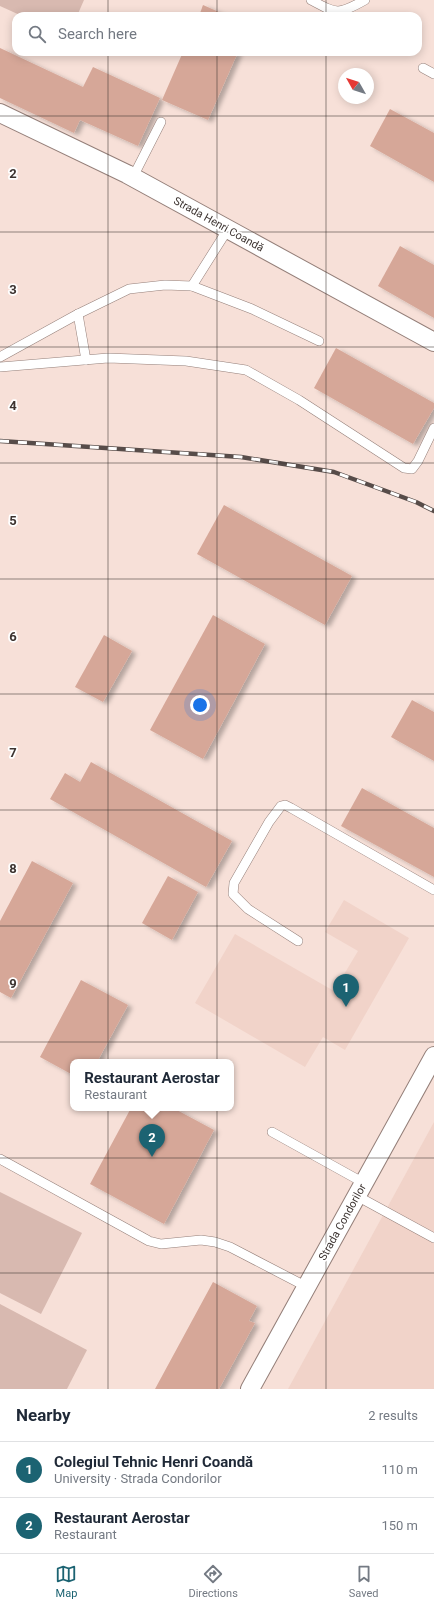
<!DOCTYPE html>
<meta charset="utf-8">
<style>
body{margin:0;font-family:Roboto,sans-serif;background:#f2f2f3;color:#1f2937}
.compass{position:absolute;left:338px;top:68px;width:36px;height:36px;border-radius:50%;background:#fff;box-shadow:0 2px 10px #0003;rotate:309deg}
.you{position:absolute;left:200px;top:705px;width:14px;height:14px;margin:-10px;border:3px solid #fff;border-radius:50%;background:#1a73e8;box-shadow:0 0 0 6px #1a73e833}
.badge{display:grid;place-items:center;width:26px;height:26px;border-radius:50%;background:#1c6372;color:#fff;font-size:13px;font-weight:700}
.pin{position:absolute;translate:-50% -33px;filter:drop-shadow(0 1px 2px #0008)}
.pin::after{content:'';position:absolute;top:21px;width:14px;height:12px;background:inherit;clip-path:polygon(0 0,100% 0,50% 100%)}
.popup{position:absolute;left:70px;top:1059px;width:164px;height:52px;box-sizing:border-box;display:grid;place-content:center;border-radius:8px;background:#fff;filter:drop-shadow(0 1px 3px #0005);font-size:13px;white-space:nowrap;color:#747a83}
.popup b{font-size:15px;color:#1f2937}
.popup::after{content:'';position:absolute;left:50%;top:100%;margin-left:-8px;border:8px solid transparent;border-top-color:#fff}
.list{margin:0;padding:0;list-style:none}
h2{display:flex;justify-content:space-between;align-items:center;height:52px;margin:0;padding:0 16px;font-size:17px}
h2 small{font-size:13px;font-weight:400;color:#747a83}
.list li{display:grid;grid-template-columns:26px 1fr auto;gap:12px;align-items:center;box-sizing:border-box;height:56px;padding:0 16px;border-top:1px solid #e0e1e3}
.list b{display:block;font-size:15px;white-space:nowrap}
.list p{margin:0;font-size:13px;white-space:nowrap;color:#747a83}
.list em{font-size:13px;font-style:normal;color:#747a83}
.icon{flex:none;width:22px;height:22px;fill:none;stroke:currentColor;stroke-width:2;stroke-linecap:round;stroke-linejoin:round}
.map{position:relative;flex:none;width:434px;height:1389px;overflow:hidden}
.search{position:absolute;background:#fff;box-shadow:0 2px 10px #0003;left:12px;right:12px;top:12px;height:44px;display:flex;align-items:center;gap:10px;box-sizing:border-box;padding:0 14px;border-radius:12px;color:#747a83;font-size:15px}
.sheet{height:164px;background:#fff}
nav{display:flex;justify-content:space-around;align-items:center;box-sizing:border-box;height:56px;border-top:1px solid #e0e1e3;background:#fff;font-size:11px;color:#747a83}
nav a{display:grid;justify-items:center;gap:2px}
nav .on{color:#1c6372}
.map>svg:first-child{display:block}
.built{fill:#f1d3c9}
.green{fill:#d8b9b0}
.building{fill:#d6a798;filter:url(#shadow)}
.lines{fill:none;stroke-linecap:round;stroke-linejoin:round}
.service-casing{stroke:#947f79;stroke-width:10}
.minor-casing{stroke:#947f79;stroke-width:20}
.service{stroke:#fff;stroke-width:9}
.minor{stroke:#fff;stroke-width:18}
.rail-casing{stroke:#574c49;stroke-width:4.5}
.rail{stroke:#fff;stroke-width:3;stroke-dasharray:9;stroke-linecap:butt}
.grid{fill:none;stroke:#3d3431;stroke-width:1;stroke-opacity:0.55}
.labels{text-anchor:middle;stroke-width:3.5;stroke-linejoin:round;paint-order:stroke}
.street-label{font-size:11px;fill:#3d3431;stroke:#fff}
.grid-label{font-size:13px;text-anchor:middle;font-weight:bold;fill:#3d3431;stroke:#fff;stroke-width:3.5;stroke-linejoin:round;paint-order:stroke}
</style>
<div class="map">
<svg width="434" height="1389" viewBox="0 0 434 1389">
<defs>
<filter id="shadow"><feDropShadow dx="4.5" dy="2.5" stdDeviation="2" flood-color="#0004"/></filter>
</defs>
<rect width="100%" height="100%" fill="#f7e0d8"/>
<!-- built -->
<g class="built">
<path d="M 344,900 L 409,938 L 345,1050 L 323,1037 L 305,1067 L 195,1003 L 235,934 L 334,991 L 358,951 L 325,932 Z"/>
<path d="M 434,1122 L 434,1389 L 288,1389 Z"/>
</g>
<!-- green -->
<g class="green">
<path d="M 0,0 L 84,0 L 77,16 L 22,16 L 0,6 Z"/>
<path d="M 0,1192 L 82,1233 L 41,1314 L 0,1293 Z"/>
<path d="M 0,1304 L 87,1350 L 67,1389 L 0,1389 Z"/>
</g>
<!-- building -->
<g class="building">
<path d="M 203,5 L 228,16 L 199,16 Z"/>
<path d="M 0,48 L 83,87 L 93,67 L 160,98 L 138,146 L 80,120 L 74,133 L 0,98 Z"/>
<path d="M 183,52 L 238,52 L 208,120 L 162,100 Z"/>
<path d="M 390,109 L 434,133 L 434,182 L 370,146 Z"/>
<path d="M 400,246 L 434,265 L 434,318 L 378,286 Z"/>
<path d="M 336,348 L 434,403 L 434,408 L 413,444 L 314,388 Z"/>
<path d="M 224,505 L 352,576 L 325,625 L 197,554 Z"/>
<path d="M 213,615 L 265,644 L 203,759 L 150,730 Z"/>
<path d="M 104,635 L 132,651 L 103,702 L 75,687 Z"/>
<path d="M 412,700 L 434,712 L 434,761 L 391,737 Z"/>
<path d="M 91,762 L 232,841 L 206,887 L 50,799 L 65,773 L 80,782 Z"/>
<path d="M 362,788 L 434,828 L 434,877 L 341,826 Z"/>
<path d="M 32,861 L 73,883 L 11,998 L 0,992 L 0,921 Z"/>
<path d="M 168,876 L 198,892 L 172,940 L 142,923 Z"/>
<path d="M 81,980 L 128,1005 L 97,1062 L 73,1062 L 73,1075 L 40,1057 Z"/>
<path d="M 131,1108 L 173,1108 L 214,1130 L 164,1224 L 90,1184 Z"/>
<path d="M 213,1282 L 257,1306 L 249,1321 L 255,1323 L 219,1389 L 155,1389 Z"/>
</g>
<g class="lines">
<!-- service casing -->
<g class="service-casing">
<g id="service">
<path d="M 311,0 C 337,14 338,15 365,0"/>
<path d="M 423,68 L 434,74"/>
<path d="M 133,177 L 161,122"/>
<path d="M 192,286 L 252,309 L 319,341"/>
<path d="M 78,314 L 86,360"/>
<path d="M 0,357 L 78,314 L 129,289 L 165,285 L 192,286 L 228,229"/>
<path d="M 0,367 L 108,358 L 186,361 L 246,370 L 299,400 L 404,468 L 412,469 L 418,461 L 434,428"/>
<path d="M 298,941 L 248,909 L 233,894 L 234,883 L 269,822 L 281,806 L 285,805 L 291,808 L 434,890"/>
<path d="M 272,1132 L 364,1183"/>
<path d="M 0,1159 L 149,1241 L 161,1244 L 201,1240 L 215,1242 L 230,1247 L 307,1287"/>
<path d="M 357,1196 L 434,1238"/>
</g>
</g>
<!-- minor casing -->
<g class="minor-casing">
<g id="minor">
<path d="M 0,113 L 127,174 L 434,342"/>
<path d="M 250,1389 L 434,1056"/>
</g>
</g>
<!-- service -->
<use href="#service" class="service"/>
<!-- minor -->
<use href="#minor" class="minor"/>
<!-- rail casing -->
<g class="rail-casing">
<path id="rail" d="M 0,441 L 241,457 L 334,472 L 416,502 L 434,511"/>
</g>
<!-- rail -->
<use href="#rail" class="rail"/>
</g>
<!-- grid -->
<path class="grid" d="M 108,0 L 108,16M 217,0 L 217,16M 326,0 L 326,16M 108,52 L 108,1389M 217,52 L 217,1389M 326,52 L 326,1389M 0,116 L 434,116M 0,232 L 434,232M 0,347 L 434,347M 0,463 L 434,463M 0,579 L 434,579M 0,694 L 434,694M 0,810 L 434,810M 0,926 L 434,926M 0,1042 L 434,1042M 0,1158 L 434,1158M 0,1273 L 434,1273"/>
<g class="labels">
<!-- street labels -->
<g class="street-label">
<text transform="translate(219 224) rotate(29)" y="4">Strada Henri Coandă</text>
<text transform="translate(342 1222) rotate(-61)" y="4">Strada Condorilor</text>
</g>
</g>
<g class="grid-label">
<text x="13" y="178">2</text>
<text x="13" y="294">3</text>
<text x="13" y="410">4</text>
<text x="13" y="525">5</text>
<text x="13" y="641">6</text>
<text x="13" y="757">7</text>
<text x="13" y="873">8</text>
<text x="13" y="988">9</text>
</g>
</svg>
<svg class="compass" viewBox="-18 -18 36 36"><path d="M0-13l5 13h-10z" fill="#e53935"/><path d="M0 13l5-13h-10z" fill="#747a83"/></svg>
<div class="you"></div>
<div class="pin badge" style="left:346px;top:1007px">1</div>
<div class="pin badge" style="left:152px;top:1157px">2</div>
<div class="popup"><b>Restaurant Aerostar</b>Restaurant</div>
<div class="search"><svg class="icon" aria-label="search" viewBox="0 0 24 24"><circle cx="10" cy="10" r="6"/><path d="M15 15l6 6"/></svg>Search here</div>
</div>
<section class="sheet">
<h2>Nearby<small>2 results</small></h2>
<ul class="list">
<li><span class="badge">1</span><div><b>Colegiul Tehnic Henri Coandă</b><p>University · Strada Condorilor</p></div><em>110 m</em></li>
<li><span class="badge">2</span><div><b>Restaurant Aerostar</b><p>Restaurant</p></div><em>150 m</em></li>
</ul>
</section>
<nav>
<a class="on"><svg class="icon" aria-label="map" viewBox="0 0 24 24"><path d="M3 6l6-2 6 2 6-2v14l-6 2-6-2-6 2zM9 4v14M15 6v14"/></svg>Map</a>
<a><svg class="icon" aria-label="directions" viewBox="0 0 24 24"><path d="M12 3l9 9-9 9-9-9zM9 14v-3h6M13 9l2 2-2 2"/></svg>Directions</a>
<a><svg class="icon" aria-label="saved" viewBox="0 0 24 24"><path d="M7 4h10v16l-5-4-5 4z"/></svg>Saved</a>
</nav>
